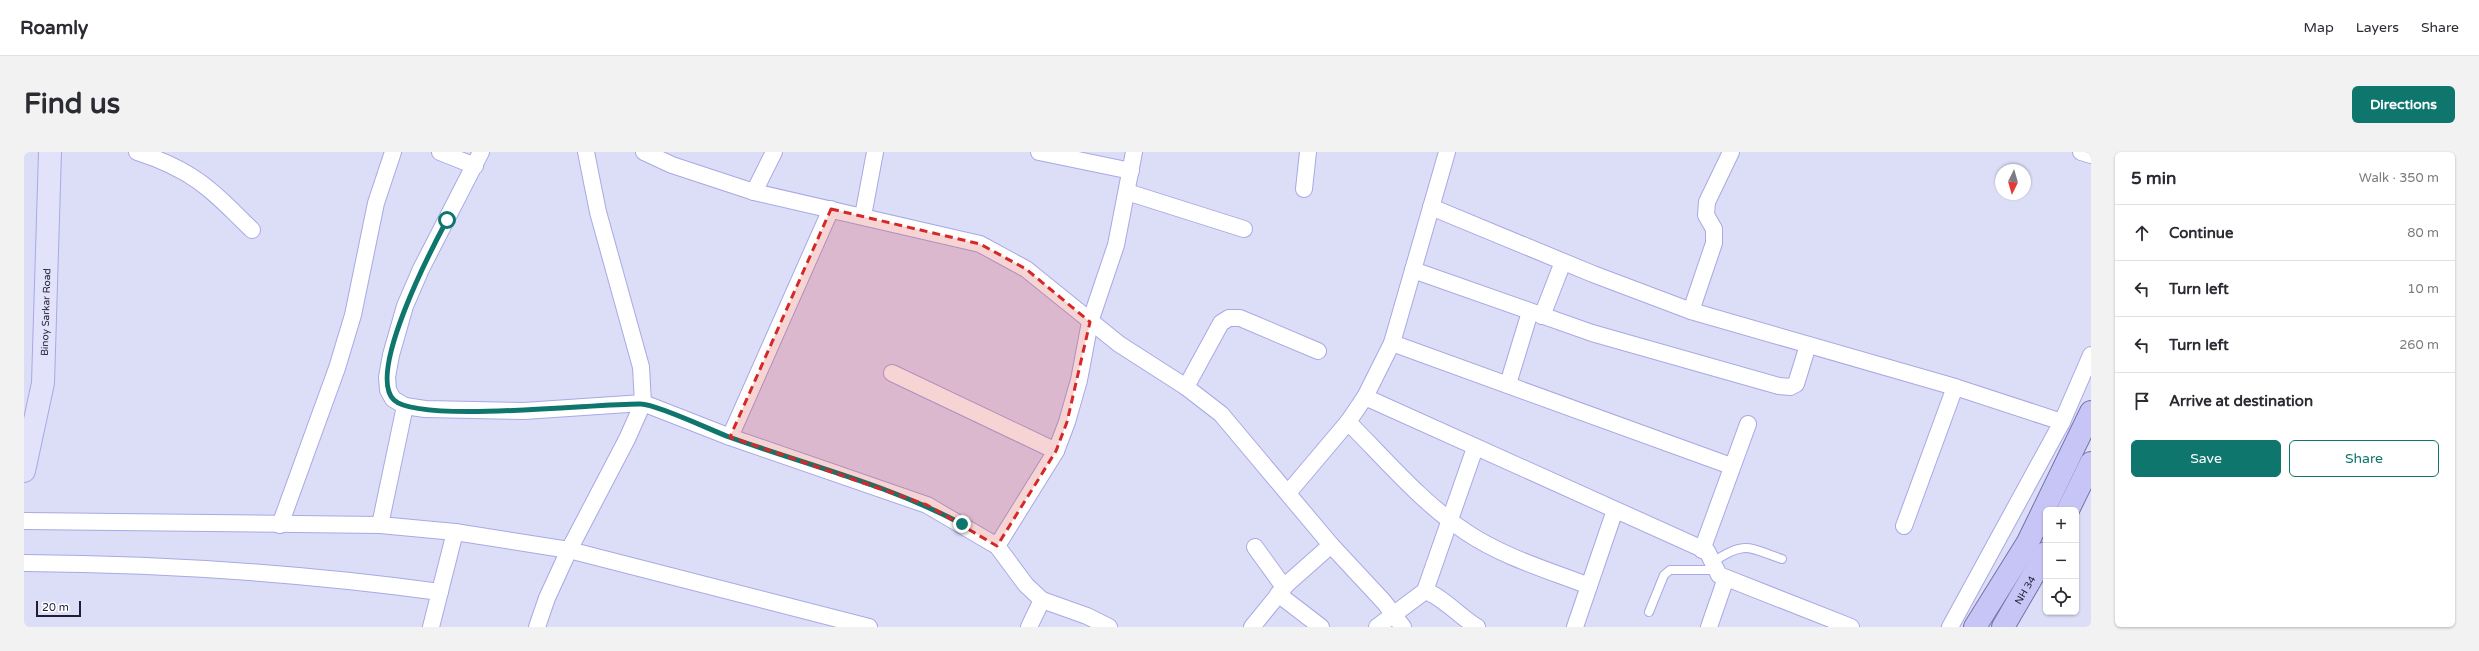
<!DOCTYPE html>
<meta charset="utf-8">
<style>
body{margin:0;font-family:"Varela Round",sans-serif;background:#f2f2f3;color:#2b2b33}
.controls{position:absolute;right:12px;bottom:12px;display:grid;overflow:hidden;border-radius:6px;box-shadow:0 1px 3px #0004}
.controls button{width:36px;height:36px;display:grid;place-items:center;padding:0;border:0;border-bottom:1px solid #e1e1e2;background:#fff;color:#2b2b33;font:20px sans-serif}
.compass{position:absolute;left:1971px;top:12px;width:36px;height:36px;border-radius:50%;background:#fff;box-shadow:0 1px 3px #0004;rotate:185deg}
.scale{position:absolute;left:12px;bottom:10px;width:45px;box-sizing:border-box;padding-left:4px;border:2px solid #1f1e35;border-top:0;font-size:11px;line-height:14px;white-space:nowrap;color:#1f1e35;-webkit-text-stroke:3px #fff;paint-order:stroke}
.stop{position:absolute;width:12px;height:12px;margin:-9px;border:3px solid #0f766e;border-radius:50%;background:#fff}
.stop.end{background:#0f766e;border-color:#fff;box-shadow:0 1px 4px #0008}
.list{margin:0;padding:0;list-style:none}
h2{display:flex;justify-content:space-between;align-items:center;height:52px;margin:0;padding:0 16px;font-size:17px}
h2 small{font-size:13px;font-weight:400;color:#7c7c81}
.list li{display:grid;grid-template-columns:26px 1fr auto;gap:12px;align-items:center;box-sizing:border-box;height:56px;padding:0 16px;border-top:1px solid #e1e1e2}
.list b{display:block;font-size:15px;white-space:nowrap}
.list em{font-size:13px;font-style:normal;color:#7c7c81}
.actions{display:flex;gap:8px;padding:12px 16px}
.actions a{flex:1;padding:9px 0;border:1px solid #0f766e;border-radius:6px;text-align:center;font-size:14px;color:#0f766e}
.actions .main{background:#0f766e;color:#fff}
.icon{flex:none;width:22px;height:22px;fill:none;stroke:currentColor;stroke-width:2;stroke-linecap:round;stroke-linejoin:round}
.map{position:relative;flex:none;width:2067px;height:475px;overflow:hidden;border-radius:6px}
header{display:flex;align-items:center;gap:24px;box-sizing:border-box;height:56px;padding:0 20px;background:#fff;border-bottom:1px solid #e1e1e2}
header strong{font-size:19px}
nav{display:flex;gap:22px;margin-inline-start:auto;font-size:14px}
.intro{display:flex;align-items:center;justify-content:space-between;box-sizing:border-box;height:96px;padding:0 24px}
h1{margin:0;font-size:28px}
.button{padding:10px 18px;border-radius:6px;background:#0f766e;color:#fff;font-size:14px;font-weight:700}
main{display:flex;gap:24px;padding:0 24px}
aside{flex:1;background:#fff;border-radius:6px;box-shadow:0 1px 3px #0004}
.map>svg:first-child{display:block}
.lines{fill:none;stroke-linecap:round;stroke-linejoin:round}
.lane-casing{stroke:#a8a9e5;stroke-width:10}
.street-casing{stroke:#a8a9e5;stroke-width:18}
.secondary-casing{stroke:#a8a9e5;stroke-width:24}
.primary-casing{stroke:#7372ae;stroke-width:24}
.lane{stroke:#fff;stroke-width:8}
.street{stroke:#fff;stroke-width:16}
.secondary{stroke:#e2e2fa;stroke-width:22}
.primary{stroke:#c6c5f5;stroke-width:22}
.route{stroke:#0f766e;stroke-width:5}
.marked{fill:#d62828;fill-opacity:0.2;stroke:#d62828;stroke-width:3;stroke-dasharray:8 5;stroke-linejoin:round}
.labels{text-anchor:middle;stroke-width:4;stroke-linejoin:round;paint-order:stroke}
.street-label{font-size:10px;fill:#1f1e35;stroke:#fff}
</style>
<header>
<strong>Roamly</strong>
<nav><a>Map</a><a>Layers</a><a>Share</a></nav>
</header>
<div class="intro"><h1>Find us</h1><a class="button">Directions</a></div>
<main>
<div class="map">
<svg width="2067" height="475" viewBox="0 0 2067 475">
<rect width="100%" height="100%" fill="#dcddf7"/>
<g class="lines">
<!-- lane casing -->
<g class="lane-casing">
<g id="lane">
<path d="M 1689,410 C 1721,388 1725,396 1758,407"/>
<path d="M 1625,460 L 1640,423 L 1646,418 L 1691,418"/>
</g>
</g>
<!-- street casing -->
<g class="street-casing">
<g id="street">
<path d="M 113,0 C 169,18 187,37 228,78"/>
<path d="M 416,0 L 451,14"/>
<path d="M 457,0 L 397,117 L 381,154 L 367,203 L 363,225 L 364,238 L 369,247 L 381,254 L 356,373 L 431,380 L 545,398 L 845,475"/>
<path d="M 620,0 L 648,13 L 730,40 L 956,92 L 1002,117 L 1095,192 L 1162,235 L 1197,262 L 1307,393 L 1360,450 L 1379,475"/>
<path d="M 1015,0 L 1107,19"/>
<path d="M 2057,0 L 2067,3"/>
<path d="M 1280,37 L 1284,0"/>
<path d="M 730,40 L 750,0"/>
<path d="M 1103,40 L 1220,77"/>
<path d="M 1407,55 L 1569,122 L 1667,159 L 1931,235 L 2038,270"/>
<path d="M 839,64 L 851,0"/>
<path d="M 1389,118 L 1568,181 L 1755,234 L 1766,235 L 1772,232 L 1784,193"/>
<path d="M 1667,159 L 1690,91 L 1690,77 L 1682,63 L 1683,50 L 1707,0"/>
<path d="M 1518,164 L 1539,110"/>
<path d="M 1368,191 L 1707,314"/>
<path d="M 868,221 L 1032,299"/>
<path d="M 1484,232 L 1506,160"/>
<path d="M 1162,235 L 1197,171 L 1205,166 L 1216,166 L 1294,199"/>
<path d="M 1341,245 L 1368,191 L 1423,0"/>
<path d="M 381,254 L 401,257 L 500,259 L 619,251 L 706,285 L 903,353 L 973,394 L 1002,433 L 1018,448 L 1005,475"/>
<path d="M 1324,270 C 1362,308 1398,351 1442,380 C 1479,405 1524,418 1565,434"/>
<path d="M 706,285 L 807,57"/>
<path d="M 1264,341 L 1324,270 L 1341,245 L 1683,399 L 1695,423 L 1827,475"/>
<path d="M 0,369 L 356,373"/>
<path d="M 256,373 L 313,216 L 329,163 L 352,51 L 369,0"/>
<path d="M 1880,374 L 1931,235"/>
<path d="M 973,394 L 1032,299 L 1043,270 L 1055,228 L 1066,170 L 1092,93 L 1110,0"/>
<path d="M 1231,395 L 1257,431 L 1263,432 L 1307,393"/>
<path d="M 1678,398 L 1724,272"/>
<path d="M 0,411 C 140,412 277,421 416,440"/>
<path d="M 1401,439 L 1451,296"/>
<path d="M 1254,442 L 1297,475"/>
<path d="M 1018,448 L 1063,464 L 1085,475"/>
<path d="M 407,475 L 431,380"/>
<path d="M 513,475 L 523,446 L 545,398 L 603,287 L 619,251 L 617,215 L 574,60 L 562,0"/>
<path d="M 1228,475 L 1263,432"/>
<path d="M 1353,475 L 1401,439 C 1418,444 1436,465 1453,475"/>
<path d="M 1551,475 L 1591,358"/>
<path d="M 1685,475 L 1702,426"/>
<path d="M 1926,475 L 2038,270 L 2067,203"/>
</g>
</g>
<!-- secondary casing -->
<g class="secondary-casing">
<g id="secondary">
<path id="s1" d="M 0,319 L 19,231 L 26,0"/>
</g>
</g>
<!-- primary casing -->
<g class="primary-casing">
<g id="primary">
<path d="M 2044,358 L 2067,311"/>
<path d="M 1951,475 L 2004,390 L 2067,260"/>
<path id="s2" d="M 1979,475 L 2022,401"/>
</g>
</g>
<!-- lane -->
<use href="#lane" class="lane"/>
<!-- street -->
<use href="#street" class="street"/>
<!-- secondary -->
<use href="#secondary" class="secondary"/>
<!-- primary -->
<use href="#primary" class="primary"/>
</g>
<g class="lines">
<!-- route -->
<path class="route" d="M 423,68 C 408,96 342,222 370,248 C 395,272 575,251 617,252 C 632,252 687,278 705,285 C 783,313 865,333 938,372"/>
</g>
<!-- marked area -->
<path class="marked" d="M 807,57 L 956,92 L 1002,117 L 1066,170 L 1043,270 L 1032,299 L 973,394 L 903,353 L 706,285 Z"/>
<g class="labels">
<!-- street labels -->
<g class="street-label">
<text dy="4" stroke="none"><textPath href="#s1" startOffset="161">Binoy Sarkar Road</textPath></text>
<text dy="4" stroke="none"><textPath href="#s2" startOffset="43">NH 34</textPath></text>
</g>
</g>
</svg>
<div class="controls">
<button>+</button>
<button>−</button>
<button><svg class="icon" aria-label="locate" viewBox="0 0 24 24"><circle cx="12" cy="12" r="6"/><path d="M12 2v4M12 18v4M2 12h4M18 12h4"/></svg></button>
</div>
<svg class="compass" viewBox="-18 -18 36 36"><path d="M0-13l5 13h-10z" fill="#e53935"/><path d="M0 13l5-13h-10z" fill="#7c7c81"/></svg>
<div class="scale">20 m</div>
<div class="stop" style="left:423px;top:68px"></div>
<div class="stop end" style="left:938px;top:372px"></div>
</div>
<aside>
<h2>5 min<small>Walk · 350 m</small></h2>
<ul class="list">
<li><svg class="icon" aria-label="ahead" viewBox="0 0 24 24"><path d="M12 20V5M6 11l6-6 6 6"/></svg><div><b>Continue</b></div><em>80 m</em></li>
<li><svg class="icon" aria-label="left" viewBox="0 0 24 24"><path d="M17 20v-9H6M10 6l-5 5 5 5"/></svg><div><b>Turn left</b></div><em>10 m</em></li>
<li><svg class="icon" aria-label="left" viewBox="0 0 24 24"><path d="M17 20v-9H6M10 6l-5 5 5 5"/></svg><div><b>Turn left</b></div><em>260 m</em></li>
<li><svg class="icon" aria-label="arrive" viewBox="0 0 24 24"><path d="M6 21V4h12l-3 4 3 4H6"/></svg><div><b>Arrive at destination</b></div></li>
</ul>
<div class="actions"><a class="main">Save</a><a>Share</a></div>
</aside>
</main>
